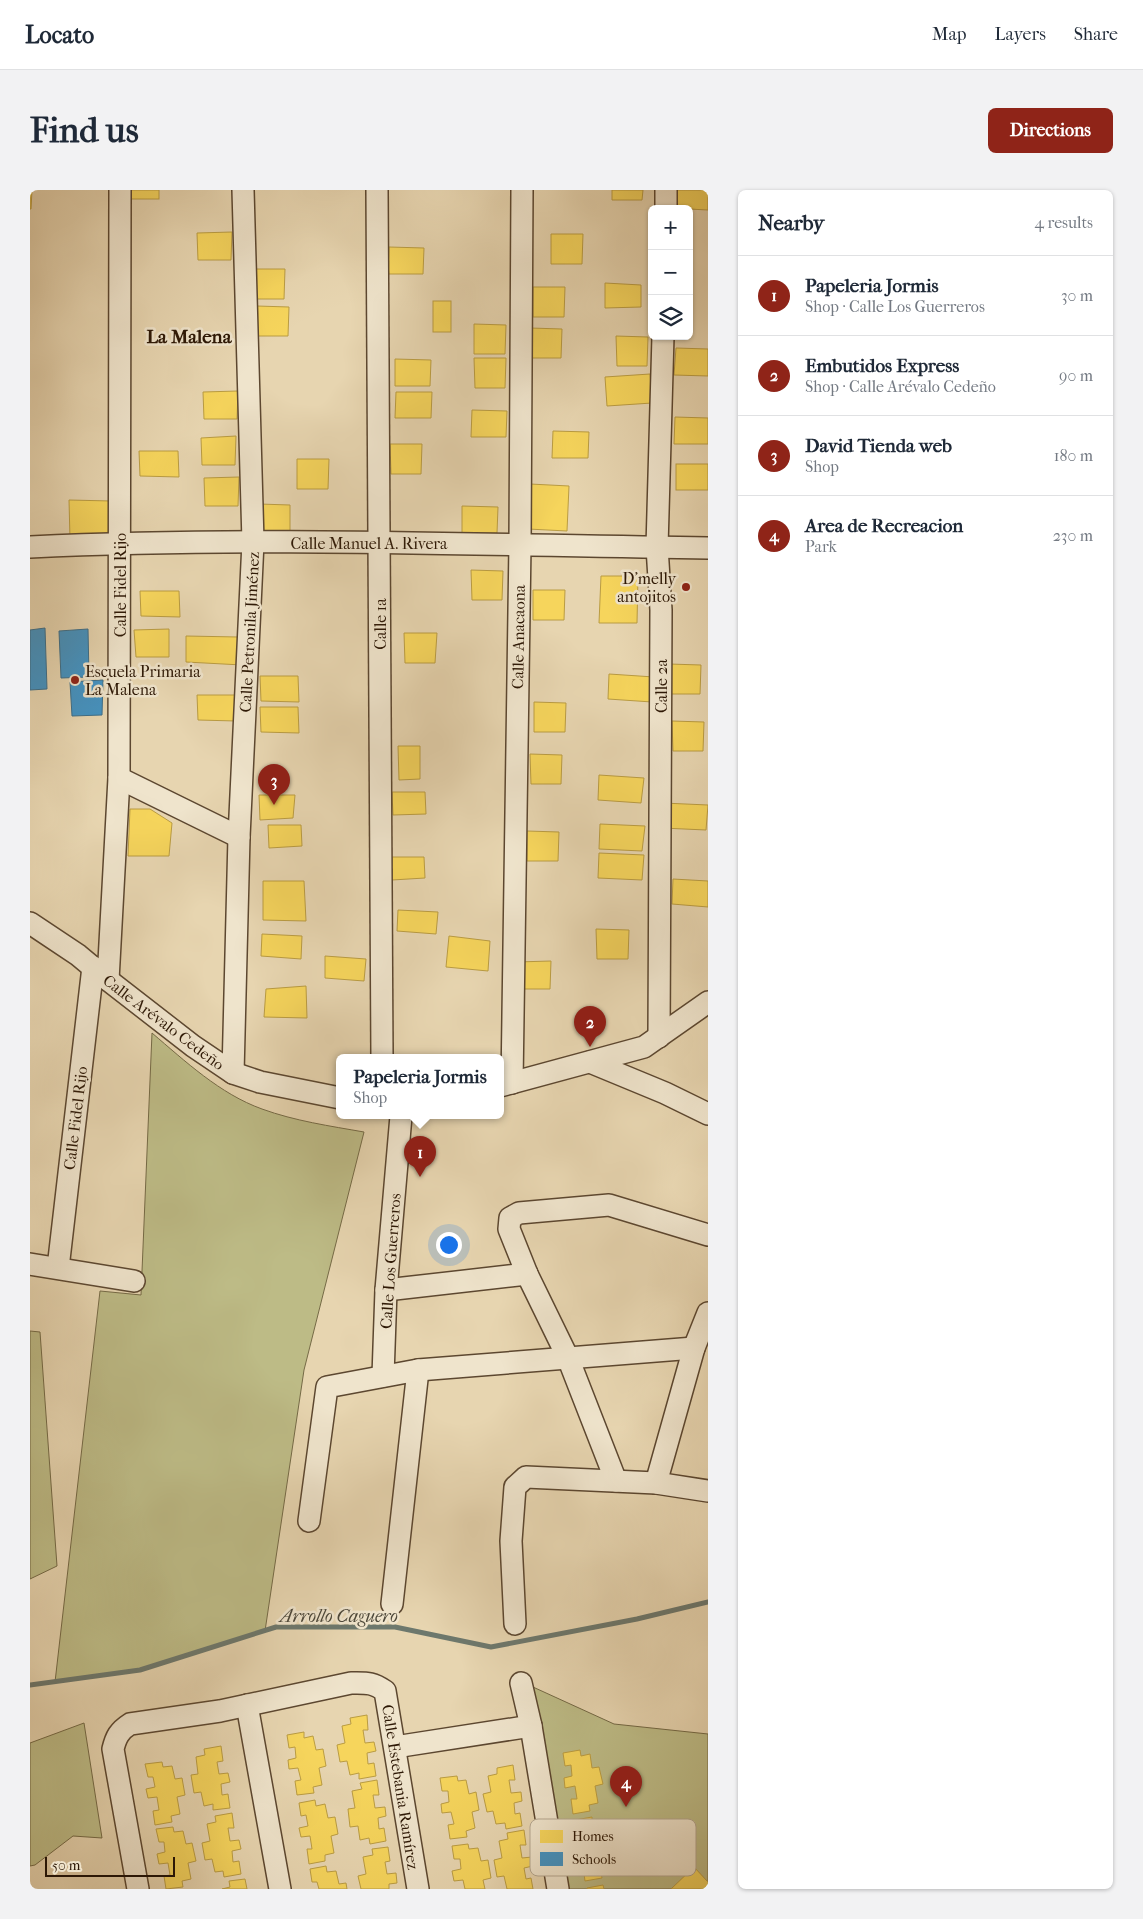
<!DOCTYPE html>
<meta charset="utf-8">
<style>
body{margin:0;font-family:"IM FELL French Canon",serif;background:#f2f2f3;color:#1f2937}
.controls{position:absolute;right:15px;top:15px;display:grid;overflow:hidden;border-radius:8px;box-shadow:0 1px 4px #0004}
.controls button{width:45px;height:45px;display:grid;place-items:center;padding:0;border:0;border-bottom:1px solid #e0e1e3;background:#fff;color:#1f2937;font:25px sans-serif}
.scale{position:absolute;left:15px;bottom:12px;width:130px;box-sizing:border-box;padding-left:5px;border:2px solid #2d1806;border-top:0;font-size:14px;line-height:18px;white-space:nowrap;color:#2d1806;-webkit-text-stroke:4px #efe4cc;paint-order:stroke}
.you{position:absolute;left:418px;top:1054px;width:18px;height:18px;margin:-12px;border:4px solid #fff;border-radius:50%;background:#1a73e8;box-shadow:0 0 0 8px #1a73e833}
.badge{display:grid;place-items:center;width:32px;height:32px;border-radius:50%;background:#8f2418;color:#fff;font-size:16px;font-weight:700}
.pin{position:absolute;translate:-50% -41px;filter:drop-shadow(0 1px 2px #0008)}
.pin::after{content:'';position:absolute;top:26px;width:18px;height:15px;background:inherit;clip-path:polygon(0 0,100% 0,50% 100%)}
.popup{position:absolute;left:306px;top:864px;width:168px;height:65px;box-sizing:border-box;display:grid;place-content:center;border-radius:8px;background:#fff;filter:drop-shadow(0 1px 4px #0005);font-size:16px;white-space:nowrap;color:#747a83}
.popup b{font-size:19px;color:#1f2937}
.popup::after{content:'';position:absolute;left:50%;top:100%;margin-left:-10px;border:10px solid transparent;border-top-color:#fff}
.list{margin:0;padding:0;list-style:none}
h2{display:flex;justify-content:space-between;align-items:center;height:65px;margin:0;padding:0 20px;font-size:21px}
h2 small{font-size:16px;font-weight:400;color:#747a83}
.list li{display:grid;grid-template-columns:32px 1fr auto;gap:15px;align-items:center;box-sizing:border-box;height:80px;padding:0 20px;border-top:1px solid #e0e1e3}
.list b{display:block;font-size:19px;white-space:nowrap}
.list p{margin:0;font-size:16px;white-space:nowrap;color:#747a83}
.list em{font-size:16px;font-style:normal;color:#747a83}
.icon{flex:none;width:28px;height:28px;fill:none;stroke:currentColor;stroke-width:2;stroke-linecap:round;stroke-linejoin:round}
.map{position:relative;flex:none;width:678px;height:1699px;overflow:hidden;border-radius:8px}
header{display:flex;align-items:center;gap:30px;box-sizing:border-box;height:70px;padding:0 25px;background:#fff;border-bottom:1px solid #e0e1e3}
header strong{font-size:24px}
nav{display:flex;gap:28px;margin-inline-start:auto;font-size:18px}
.intro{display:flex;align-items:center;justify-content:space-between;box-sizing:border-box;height:120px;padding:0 30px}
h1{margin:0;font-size:35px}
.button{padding:12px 22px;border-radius:8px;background:#8f2418;color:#fff;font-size:18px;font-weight:700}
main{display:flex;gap:30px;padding:0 30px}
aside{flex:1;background:#fff;border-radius:8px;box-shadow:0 1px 4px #0004}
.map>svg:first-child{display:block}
.green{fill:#bdbb86;stroke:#756a46}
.homes{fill:#f6d55c;stroke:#ba9c42}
.schools{fill:#4393c3;stroke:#3c6e8a}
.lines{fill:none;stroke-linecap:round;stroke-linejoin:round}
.stream{stroke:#6d786d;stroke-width:5}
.street-casing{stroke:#5c4730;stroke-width:24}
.street{stroke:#efe4cc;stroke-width:21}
.poi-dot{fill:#8f2418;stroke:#efe4cc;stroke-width:2}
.labels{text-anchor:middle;stroke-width:5;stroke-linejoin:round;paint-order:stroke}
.street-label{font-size:16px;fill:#2d1806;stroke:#efe4cc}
.poi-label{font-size:16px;fill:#2d1806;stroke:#efe4cc;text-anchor:end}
.water-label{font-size:18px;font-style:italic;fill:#4d483a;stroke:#efe4cc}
.quarter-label{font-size:19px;font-weight:bold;fill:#2d1806;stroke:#efe4cc}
.key{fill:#efe4cc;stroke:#b5a791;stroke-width:1}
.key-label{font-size:14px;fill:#2d1806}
</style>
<header>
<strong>Locato</strong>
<nav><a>Map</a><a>Layers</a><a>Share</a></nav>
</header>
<div class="intro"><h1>Find us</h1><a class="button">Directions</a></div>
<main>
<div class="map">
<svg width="678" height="1699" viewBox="0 0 678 1699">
<rect width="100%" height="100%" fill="#e7d5b0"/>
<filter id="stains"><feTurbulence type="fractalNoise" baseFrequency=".004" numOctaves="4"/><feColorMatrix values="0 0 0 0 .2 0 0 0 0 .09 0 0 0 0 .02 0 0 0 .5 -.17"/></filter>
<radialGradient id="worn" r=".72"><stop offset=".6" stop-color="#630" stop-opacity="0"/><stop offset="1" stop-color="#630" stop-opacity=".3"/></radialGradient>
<!-- green -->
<g class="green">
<path d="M 122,843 C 155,871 190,904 232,919 C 265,931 300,936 334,942 L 274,1180 L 235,1441 L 110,1480 L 25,1492 L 70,1101 L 111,1105 Z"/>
<path d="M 0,1141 L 10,1142 L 27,1376 L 0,1389 Z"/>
<path d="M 492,1492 L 584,1534 L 678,1544 L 678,1699 L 528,1699 Z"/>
<path d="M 54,1533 L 72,1648 L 43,1646 L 5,1675 L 0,1676 L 0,1553 Z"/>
</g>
<!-- homes -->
<g class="homes">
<path d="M 0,0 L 2,0 L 1,19 L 0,19 Z"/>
<rect x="98" y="0" width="31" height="9"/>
<path d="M 582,0 L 613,0 L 612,10 L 582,10 Z"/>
<path d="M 641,0 L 678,0 L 678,20 L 640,18 Z"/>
<path d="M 202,42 L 201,70 L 168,70 L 167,43 Z"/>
<path d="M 521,44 L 553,44 L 552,74 L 521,74 Z"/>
<path d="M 359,57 L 394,58 L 393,84 L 358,84 Z"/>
<path d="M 223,79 L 255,79 L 254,109 L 223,109 Z"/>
<path d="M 575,93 L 611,95 L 611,117 L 575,118 Z"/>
<path d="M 503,97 L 535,97 L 534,127 L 503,127 Z"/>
<rect x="403" y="111" width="18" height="31"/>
<path d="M 227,116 L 259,117 L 258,146 L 227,146 Z"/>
<path d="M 444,134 L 476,135 L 475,164 L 444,164 Z"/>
<path d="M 500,138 L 532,139 L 531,168 L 501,168 Z"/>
<path d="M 586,146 L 618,147 L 617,176 L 587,176 Z"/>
<path d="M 646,158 L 678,159 L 678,186 L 644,185 Z"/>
<path d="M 444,168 L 476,168 L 475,198 L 445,198 Z"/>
<path d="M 365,169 L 401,170 L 400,196 L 365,196 Z"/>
<path d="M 620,184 L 622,213 L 577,216 L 575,187 Z"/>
<path d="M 208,201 L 207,229 L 174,229 L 173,202 Z"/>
<path d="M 366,202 L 402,202 L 401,228 L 365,228 Z"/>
<path d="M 442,220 L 477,221 L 476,247 L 441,247 Z"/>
<path d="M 645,227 L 678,228 L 678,254 L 644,254 Z"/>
<path d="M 523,241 L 559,242 L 558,268 L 522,268 Z"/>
<path d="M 206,246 L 205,275 L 172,275 L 171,248 Z"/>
<path d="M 360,254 L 392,254 L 391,284 L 361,284 Z"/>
<path d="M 109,261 L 148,261 L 149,287 L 110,286 Z"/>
<path d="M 267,269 L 299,269 L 298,299 L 267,299 Z"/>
<rect x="646" y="274" width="32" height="26"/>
<path d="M 209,287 L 208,316 L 175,316 L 174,288 Z"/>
<path d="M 500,294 L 539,296 L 537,341 L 498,339 Z"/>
<path d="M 39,310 L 81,311 L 80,348 L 40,349 Z"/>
<path d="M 229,314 L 260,315 L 260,344 L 229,344 Z"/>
<path d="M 432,316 L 468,317 L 467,343 L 432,343 Z"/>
<path d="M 441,380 L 473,381 L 472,410 L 442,410 Z"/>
<path d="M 571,386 L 608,386 L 607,433 L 569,433 Z"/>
<path d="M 503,400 L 535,400 L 534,430 L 503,430 Z"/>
<path d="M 110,401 L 149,401 L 150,427 L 111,426 Z"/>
<path d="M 139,439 L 139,467 L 106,467 L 104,440 Z"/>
<path d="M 374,443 L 407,443 L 405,473 L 375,473 Z"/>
<path d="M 156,446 L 208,447 L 212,475 L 156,472 Z"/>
<path d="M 639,474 L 671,475 L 670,504 L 639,504 Z"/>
<path d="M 579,484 L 624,487 L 622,512 L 578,509 Z"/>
<path d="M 230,486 L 268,486 L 269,512 L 231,511 Z"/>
<path d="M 167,505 L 206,505 L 206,531 L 168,530 Z"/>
<path d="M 504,512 L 536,513 L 535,542 L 504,542 Z"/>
<path d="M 230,517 L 268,517 L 269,543 L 231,542 Z"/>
<path d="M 642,531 L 674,532 L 673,561 L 643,561 Z"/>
<path d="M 368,556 L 390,556 L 390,589 L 369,590 Z"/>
<path d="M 500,564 L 532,565 L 531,594 L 501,594 Z"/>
<path d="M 569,585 L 614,588 L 611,613 L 568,610 Z"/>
<path d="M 362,602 L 395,602 L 396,624 L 363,625 Z"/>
<path d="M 229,605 L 265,605 L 263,628 L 230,630 Z"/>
<path d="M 633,613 L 678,615 L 676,640 L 632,638 Z"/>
<path d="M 100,619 L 120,619 L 142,633 L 139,666 L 98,666 Z"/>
<path d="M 570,634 L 615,636 L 612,661 L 569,659 Z"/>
<path d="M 238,635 L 271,635 L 272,656 L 239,658 Z"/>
<path d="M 497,641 L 529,642 L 528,671 L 497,671 Z"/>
<path d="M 569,663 L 614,665 L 612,690 L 568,688 Z"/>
<path d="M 361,667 L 394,667 L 395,688 L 362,690 Z"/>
<path d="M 643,689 L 678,691 L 678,717 L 642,714 Z"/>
<path d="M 233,691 L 274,691 L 276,731 L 233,730 Z"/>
<path d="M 368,720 L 408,722 L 406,744 L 367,741 Z"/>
<path d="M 566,739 L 599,740 L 598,769 L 567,769 Z"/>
<path d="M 232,744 L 272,746 L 271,769 L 231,766 Z"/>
<path d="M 419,746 L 460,751 L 458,781 L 416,777 Z"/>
<path d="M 295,766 L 336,769 L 334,791 L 295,788 Z"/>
<path d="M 521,771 L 520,799 L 487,799 L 486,772 Z"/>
<path d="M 276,796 L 277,828 L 234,827 L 236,799 Z"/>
<path d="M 337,1525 L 338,1540 L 333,1540 L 335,1553 L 344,1552 L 346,1561 L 337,1563 L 338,1574 L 344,1573 L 346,1586 L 329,1589 L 329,1583 L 320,1585 L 317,1571 L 310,1572 L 307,1555 L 315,1553 L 312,1536 L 321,1534 L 320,1528 Z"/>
<path d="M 274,1542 L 274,1548 L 283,1546 L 286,1560 L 293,1559 L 296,1576 L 289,1578 L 292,1595 L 283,1597 L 284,1603 L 267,1605 L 265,1591 L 271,1590 L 268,1578 L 259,1579 L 258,1570 L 266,1568 L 265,1557 L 259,1558 L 257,1545 Z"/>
<path d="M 191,1556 L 193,1571 L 187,1572 L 189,1584 L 198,1583 L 200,1592 L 191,1594 L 192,1605 L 198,1604 L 200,1618 L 183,1620 L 183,1614 L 174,1616 L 171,1602 L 164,1603 L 161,1585 L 168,1584 L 166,1567 L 175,1565 L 174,1559 Z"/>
<path d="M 550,1560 L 551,1566 L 560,1564 L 562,1578 L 569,1577 L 573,1594 L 565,1596 L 568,1613 L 559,1615 L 560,1621 L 543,1624 L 541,1609 L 547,1609 L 545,1596 L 535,1598 L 534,1588 L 542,1586 L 541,1575 L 535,1576 L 533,1563 Z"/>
<path d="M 132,1572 L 133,1577 L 142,1576 L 145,1589 L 152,1588 L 155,1605 L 147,1607 L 150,1624 L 141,1626 L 142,1632 L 125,1635 L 123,1621 L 129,1620 L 127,1607 L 118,1608 L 116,1599 L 125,1597 L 123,1587 L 118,1587 L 115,1574 Z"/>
<path d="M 483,1575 L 485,1590 L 479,1590 L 481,1603 L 491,1602 L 492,1611 L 484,1613 L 485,1624 L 490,1623 L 492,1636 L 476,1639 L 475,1633 L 466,1634 L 463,1621 L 457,1622 L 453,1604 L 461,1602 L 458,1586 L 467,1584 L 467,1578 Z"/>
<path d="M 427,1586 L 428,1591 L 436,1590 L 439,1604 L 446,1602 L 449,1620 L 442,1622 L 445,1638 L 436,1641 L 437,1647 L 420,1649 L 418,1635 L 424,1634 L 421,1622 L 412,1623 L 411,1614 L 419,1612 L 418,1601 L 412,1601 L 410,1588 Z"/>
<path d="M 347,1590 L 349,1605 L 343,1605 L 345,1618 L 355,1617 L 356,1626 L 348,1628 L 349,1639 L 354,1638 L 356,1651 L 340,1654 L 339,1648 L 330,1650 L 328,1636 L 320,1637 L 318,1619 L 325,1618 L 322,1601 L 332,1599 L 330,1593 Z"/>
<path d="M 285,1610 L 286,1616 L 295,1614 L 298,1628 L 305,1627 L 308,1644 L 301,1646 L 304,1663 L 295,1665 L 295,1671 L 279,1674 L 277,1659 L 282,1659 L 280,1646 L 271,1647 L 269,1638 L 278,1636 L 276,1625 L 271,1626 L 269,1613 Z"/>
<path d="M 202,1623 L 204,1638 L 198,1638 L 200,1651 L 209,1650 L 211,1659 L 202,1661 L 203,1672 L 209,1671 L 211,1684 L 194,1687 L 193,1681 L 185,1682 L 182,1669 L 175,1670 L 172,1653 L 180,1651 L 177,1634 L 186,1632 L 185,1626 Z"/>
<path d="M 562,1627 L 562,1633 L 571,1631 L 574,1645 L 581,1644 L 584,1661 L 577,1664 L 580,1680 L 571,1682 L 572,1688 L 555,1691 L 553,1676 L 559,1676 L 556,1663 L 547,1665 L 546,1655 L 554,1653 L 553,1642 L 547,1643 L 545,1630 Z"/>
<path d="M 143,1637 L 144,1642 L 153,1641 L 156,1654 L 162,1653 L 166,1671 L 158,1673 L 161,1689 L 152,1691 L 153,1697 L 136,1699 L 134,1686 L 140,1685 L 138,1673 L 129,1674 L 127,1664 L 135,1662 L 134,1652 L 129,1652 L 126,1639 Z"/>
<path d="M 494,1640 L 496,1655 L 490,1655 L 492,1668 L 502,1667 L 503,1676 L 494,1678 L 496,1689 L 501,1688 L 503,1699 L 477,1699 L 474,1686 L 467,1687 L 464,1670 L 472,1668 L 469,1651 L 478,1649 L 477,1643 Z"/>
<path d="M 438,1654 L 439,1659 L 448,1658 L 451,1671 L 458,1670 L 461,1688 L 453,1690 L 455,1699 L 435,1699 L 433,1690 L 424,1691 L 422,1681 L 431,1679 L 430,1669 L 424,1669 L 422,1656 Z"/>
<path d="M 358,1657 L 360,1671 L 355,1672 L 357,1684 L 366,1683 L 367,1693 L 359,1694 L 359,1699 L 331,1699 L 328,1686 L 336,1684 L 333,1667 L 343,1665 L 342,1659 Z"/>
<path d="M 296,1676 L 297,1682 L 306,1681 L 309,1694 L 316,1693 L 317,1699 L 289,1699 L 287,1692 L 282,1692 L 280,1679 Z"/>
<path d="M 664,1677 L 678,1692 L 678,1699 L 641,1699 Z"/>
<path d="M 215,1689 L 217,1699 L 192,1699 L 200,1697 L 199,1691 Z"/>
<path d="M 573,1695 L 574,1699 L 557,1699 L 557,1698 Z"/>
</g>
<!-- schools -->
<g class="schools">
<path d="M 15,438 L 17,499 L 0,500 L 0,440 Z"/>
<path d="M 58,439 L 59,487 L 31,488 L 29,441 Z"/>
<path d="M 73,490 L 72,525 L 42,526 L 40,492 Z"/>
</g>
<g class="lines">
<!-- stream -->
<path class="stream" d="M 0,1495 L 110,1480 L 246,1437 L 365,1437 L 461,1457 L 607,1429 L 678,1412"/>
<!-- street casing -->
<g class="street-casing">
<g id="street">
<path d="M 347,0 L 352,868"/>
<path d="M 636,19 L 636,0"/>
<path d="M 0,357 C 226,346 452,355 678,358"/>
<path d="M 89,588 L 209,647"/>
<path d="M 0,733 L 48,765 L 78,790 L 163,856 L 203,883 L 230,892 L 310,908"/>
<path d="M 78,790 L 89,588 L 90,0"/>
<path d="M 629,847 L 631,420 L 627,357 L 633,146"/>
<path d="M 560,872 L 635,903 L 678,924"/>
<path d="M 203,883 L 209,647 L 223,352 L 213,0"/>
<path d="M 482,893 L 490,354 L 492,0"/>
<path d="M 470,896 L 614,857 L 678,812"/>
<path d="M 0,1074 L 104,1091"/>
<path d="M 28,1078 L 63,777"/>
<path d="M 356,1100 L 497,1084"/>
<path d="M 353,1186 L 356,1100 L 371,926"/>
<path d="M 586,1291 L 538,1168 L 497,1084 L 479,1039 L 480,1028 L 489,1023 L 579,1015 L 678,1045"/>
<path d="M 626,1293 L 664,1158 L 678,1123"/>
<path d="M 279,1331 L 297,1197 L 388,1180 L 664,1158"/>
<path d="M 362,1414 L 388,1180"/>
<path d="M 485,1434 L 481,1351 L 485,1297 L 496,1287 L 626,1293 L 678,1301"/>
<path d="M 491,1493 L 501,1536 L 528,1699"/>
<path d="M 217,1515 L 250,1699"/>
<path d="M 365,1557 L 501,1536"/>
<path d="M 108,1699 L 83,1559 C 86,1547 89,1541 100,1534 L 190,1521 L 321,1493 C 337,1493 342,1492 355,1501 L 388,1699"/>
</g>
</g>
<!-- street -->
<use href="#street" class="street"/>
</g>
<!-- markers -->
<g class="poi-dot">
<circle cx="656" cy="397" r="5"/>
<circle cx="45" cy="490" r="5"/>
</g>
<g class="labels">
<!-- street labels -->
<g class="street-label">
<text x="339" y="359">Calle Manuel A. Rivera</text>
<text transform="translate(90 395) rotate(-90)" y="6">Calle Fidel Rijo</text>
<text transform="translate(350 434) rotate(-90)" y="6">Calle 1a</text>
<text transform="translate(219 442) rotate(-87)" y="6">Calle Petronila Jiménez</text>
<text transform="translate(488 447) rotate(-89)" y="6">Calle Anacaona</text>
<text transform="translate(631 496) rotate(-90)" y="6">Calle 2a</text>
<text transform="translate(134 832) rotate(37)" y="6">Calle Arévalo Cedeño</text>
<text transform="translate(45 928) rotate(-83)" y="6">Calle Fidel Rijo</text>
<text transform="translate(360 1071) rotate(-86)" y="6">Calle Los Guerreros</text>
<text transform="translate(371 1597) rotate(81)" y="6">Calle Estebania Ramírez</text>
</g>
<!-- poi labels -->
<g class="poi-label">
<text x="646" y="394">D’melly<tspan x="646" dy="18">antojitos</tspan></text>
<text x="55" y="487" text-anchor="start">Escuela Primaria<tspan x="55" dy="18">La Malena</tspan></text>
</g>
<!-- water labels -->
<g class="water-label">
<text x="309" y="1432">Arrollo Caguero</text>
</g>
<!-- quarter labels -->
<g class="quarter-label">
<text x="159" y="153">La Malena</text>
</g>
</g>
<!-- legend -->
<rect x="500" y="1629" width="166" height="57" rx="8" class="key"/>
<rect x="510" y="1640" width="23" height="13" fill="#f6d55c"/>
<rect x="510" y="1662" width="23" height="14" fill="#4393c3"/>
<g class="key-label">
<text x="542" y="1651">Homes</text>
<text x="542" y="1674">Schools</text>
</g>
<rect width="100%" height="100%" filter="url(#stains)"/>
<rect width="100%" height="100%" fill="url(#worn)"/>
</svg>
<div class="controls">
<button>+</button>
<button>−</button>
<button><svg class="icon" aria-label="layers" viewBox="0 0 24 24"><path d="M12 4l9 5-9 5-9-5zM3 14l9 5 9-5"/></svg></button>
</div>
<div class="scale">50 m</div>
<div class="you"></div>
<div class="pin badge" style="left:390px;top:987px">1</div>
<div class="popup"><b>Papeleria Jormis</b>Shop</div>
<div class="pin badge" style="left:560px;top:857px">2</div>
<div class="pin badge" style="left:244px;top:615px">3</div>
<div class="pin badge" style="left:596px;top:1617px">4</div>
</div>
<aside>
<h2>Nearby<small>4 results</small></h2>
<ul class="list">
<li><span class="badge">1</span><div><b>Papeleria Jormis</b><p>Shop · Calle Los Guerreros</p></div><em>30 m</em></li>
<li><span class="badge">2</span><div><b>Embutidos Express</b><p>Shop · Calle Arévalo Cedeño</p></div><em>90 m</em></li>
<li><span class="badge">3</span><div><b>David Tienda web</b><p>Shop</p></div><em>180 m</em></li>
<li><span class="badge">4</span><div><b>Area de Recreacion</b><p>Park</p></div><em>230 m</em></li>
</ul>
</aside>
</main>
